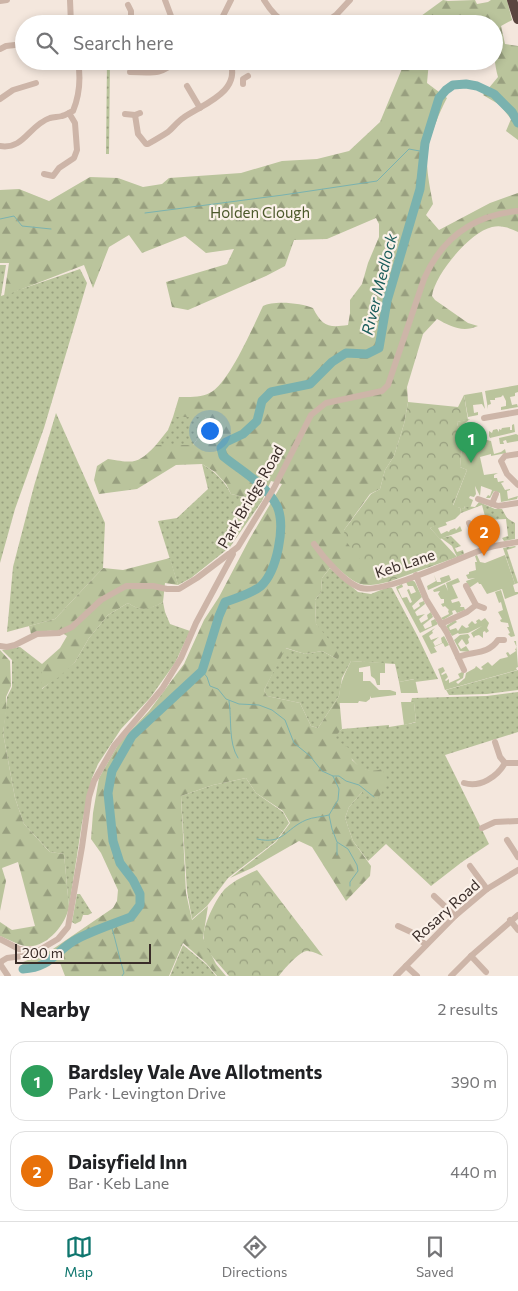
<!DOCTYPE html>
<meta charset="utf-8">
<style>
body{margin:0;font-family:Commissioner,sans-serif;background:#f6f6f6;color:#202124}
.scale{position:absolute;left:15px;bottom:12px;width:136px;box-sizing:border-box;padding-left:5px;border:2px solid #392c28;border-top:0;font-size:14px;line-height:18px;white-space:nowrap;color:#392c28;-webkit-text-stroke:4px #fbf1e9;paint-order:stroke}
.you{position:absolute;left:209px;top:430px;width:18px;height:18px;margin:-12px;border:4px solid #fff;border-radius:50%;background:#1a73e8;box-shadow:0 0 0 8px #1a73e833}
.badge{display:grid;place-items:center;width:32px;height:32px;border-radius:50%;background:#0f766e;color:#fff;font-size:16px;font-weight:700}
.pin{position:absolute;translate:-50% -41px;filter:drop-shadow(0 1px 2px #0008)}
.pin::after{content:'';position:absolute;top:26px;width:18px;height:15px;background:inherit;clip-path:polygon(0 0,100% 0,50% 100%)}
.list{margin:0;padding:0;list-style:none}
h2{display:flex;justify-content:space-between;align-items:center;height:65px;margin:0;padding:0 20px;font-size:21px}
h2 small{font-size:16px;font-weight:400;color:#757577}
.list li{display:grid;grid-template-columns:32px 1fr auto;gap:15px;align-items:center;box-sizing:border-box;height:80px;margin:0 10px 10px;padding:0 10px;border:1px solid #e0e0e0;border-radius:15px}
.list b{display:block;font-size:19px;white-space:nowrap}
.list p{margin:0;font-size:16px;white-space:nowrap;color:#757577}
.list em{font-size:16px;font-style:normal;color:#757577}
.icon{flex:none;width:28px;height:28px;fill:none;stroke:currentColor;stroke-width:2;stroke-linecap:round;stroke-linejoin:round}
.map{position:relative;flex:none;width:518px;height:976px;overflow:hidden}
.search{position:absolute;background:#fff;box-shadow:0 2px 8px #0003;left:15px;right:15px;top:15px;height:55px;display:flex;align-items:center;gap:12px;box-sizing:border-box;padding:0 18px;border-radius:28px;color:#757577;font-size:19px}
.sheet{height:245px;background:#fff}
nav{display:flex;justify-content:space-around;align-items:center;box-sizing:border-box;height:70px;border-top:1px solid #e0e0e0;background:#fff;font-size:14px;color:#757577}
nav a{display:grid;justify-items:center;gap:2px}
nav .on{color:#0f766e}
.map>svg:first-child{display:block}
.grass{fill:url(#grass-dots)}
.forest{fill:url(#forest-firs)}
.park{fill:url(#park-crowns)}
.garden{fill:#bac49c}
.lines{fill:none;stroke-linecap:round;stroke-linejoin:round}
.stream{stroke:#7ab2af;stroke-width:1}
.river{stroke:#7ab2af;stroke-width:9}
.minor{stroke:#cdb5a8;stroke-width:6}
.highway{stroke:#5a453f;stroke-width:10}
.labels{text-anchor:middle;stroke-width:4.5;stroke-linejoin:round;paint-order:stroke}
.park-label{font-size:15px;fill:#4c592b;stroke:#fbf1e9}
.street-label{font-size:15px;fill:#392c28;stroke:#fbf1e9}
.water-label{font-size:16px;font-style:italic;fill:#1b5d5b;stroke:#fbf1e9}
</style>
<div class="map">
<svg width="518" height="976" viewBox="0 0 518 976">
<defs>
<pattern id="grass-dots" width="8" height="8" patternUnits="userSpaceOnUse" patternTransform="scale(1.25)"><rect width="8" height="8" fill="#bac49c"/><path d="M2 2h.1M6 6h.1" fill="none" stroke="#989f7f" stroke-width="1.8" stroke-linecap="round"/></pattern>
<pattern id="forest-firs" width="22" height="20" patternUnits="userSpaceOnUse" patternTransform="scale(1.25)"><rect width="22" height="20" fill="#bac49c"/><path d="M5 1l3.5 6h-7zM16 11l3.5 6h-7z" fill="#989f7f"/></pattern>
<pattern id="park-crowns" width="20" height="18" patternUnits="userSpaceOnUse" patternTransform="scale(1.25)"><rect width="20" height="18" fill="#bac49c"/><path d="M2 6a3 3 0 1 1 6 0M12 15a3 3 0 1 1 6 0" fill="none" stroke="#989f7f"/></pattern>
</defs>
<rect width="100%" height="100%" fill="#f4e7dd"/>
<!-- grass -->
<g class="grass">
<path d="M 107,61 L 110,61 L 109,154 L 106,154 Z"/>
<path d="M 0,265 L 6,265 L 1,296 L 80,269 L 87,283 L 44,428 L 15,509 L 0,563 Z"/>
<path d="M 56,413 L 105,523 L 103,568 L 55,619 L 7,632 L 13,567 L 34,486 Z"/>
<path d="M 173,417 L 205,417 L 209,423 L 193,445 L 156,445 L 168,430 Z"/>
<path d="M 202,464 C 215,472 224,480 231,494 L 262,501 L 230,547 L 191,578 L 178,585 L 158,521 L 177,518 L 208,489 Z"/>
<path d="M 479,502 L 495,509 L 502,509 L 507,518 L 515,523 L 515,539 L 504,541 L 502,538 L 508,536 L 506,519 L 486,520 L 482,505 L 461,513 L 460,507 L 464,509 L 465,506 L 475,507 Z"/>
<path d="M 492,521 L 497,523 L 499,527 L 496,533 L 490,535 L 486,522 Z"/>
<path d="M 451,536 L 461,546 L 455,548 L 457,552 L 463,550 L 464,554 L 457,557 L 452,546 L 441,538 Z"/>
<path d="M 515,546 L 516,547 L 507,550 L 518,583 L 515,584 L 503,548 Z"/>
<path d="M 330,568 L 358,592 L 371,594 L 388,587 L 392,588 L 418,637 L 438,679 L 415,682 L 414,679 L 399,682 L 395,664 L 351,661 L 342,678 L 339,696 L 318,728 L 311,726 L 300,703 L 267,696 L 264,690 L 285,648 L 305,654 L 322,651 L 337,659 L 316,624 L 315,600 L 321,592 L 322,578 Z"/>
<path d="M 163,602 L 165,612 L 170,624 L 190,631 L 175,663 L 150,698 L 121,729 L 98,764 L 92,778 L 82,823 L 69,907 L 64,854 L 50,852 L 24,824 L 15,798 L 3,733 L 7,697 L 12,687 L 12,660 L 2,650 L 20,647 L 42,664 L 42,689 L 75,662 L 89,638 L 108,615 L 128,603 C 141,612 149,609 163,602 Z"/>
<path d="M 518,670 L 518,690 L 487,694 L 449,695 L 446,690 Z"/>
<path d="M 518,692 L 518,732 L 445,755 L 489,844 L 462,862 L 431,886 L 386,844 L 368,861 L 353,841 L 345,818 L 349,807 L 362,792 L 373,772 L 360,768 L 333,738 L 342,729 L 389,725 L 389,727 L 414,723 L 416,722 L 414,703 L 411,702 L 412,698 L 487,696 Z"/>
<path d="M 246,778 L 256,793 L 283,812 L 289,823 L 276,841 L 228,878 L 207,906 L 192,919 L 187,891 L 181,796 L 213,785 Z"/>
<path d="M 77,894 L 80,894 L 92,913 L 88,915 L 83,915 L 81,921 L 75,924 L 72,922 Z"/>
<path d="M 183,945 L 207,965 L 216,976 L 170,976 Z"/>
</g>
<!-- forest -->
<g class="forest">
<path d="M 443,0 L 448,1 L 475,0 L 477,4 L 488,2 L 491,0 L 507,0 L 512,20 L 501,26 L 505,44 L 518,46 L 518,140 L 506,131 L 511,119 L 500,105 L 483,95 L 498,77 C 493,59 494,43 494,24 L 410,24 Z"/>
<path d="M 403,61 L 429,61 L 427,83 L 447,98 C 439,113 431,133 428,149 C 425,167 430,187 433,204 L 426,215 L 439,230 L 490,203 L 518,193 L 518,232 C 509,228 502,225 492,227 C 470,232 435,274 432,296 L 435,300 L 468,323 L 478,326 C 462,333 450,326 437,319 L 423,334 L 407,387 L 408,402 L 404,424 L 394,456 L 385,470 L 380,489 L 370,494 L 344,530 L 391,581 C 359,590 356,584 333,564 L 322,578 L 321,592 L 315,600 L 316,624 L 341,654 L 337,659 L 322,651 L 305,654 L 286,648 L 264,690 L 267,696 L 300,703 L 311,726 L 318,728 L 339,696 L 342,729 L 334,738 L 350,749 L 352,760 C 362,769 369,773 382,769 L 388,780 L 377,801 L 362,792 L 349,807 L 345,818 L 353,841 L 371,866 L 370,876 L 346,901 L 312,847 L 299,841 L 252,868 L 230,878 L 276,842 L 290,823 L 283,811 L 256,793 L 246,778 L 213,785 L 181,796 L 186,893 L 192,920 L 208,906 L 203,938 L 216,964 L 226,976 L 217,976 L 206,963 L 183,943 L 169,976 L 65,976 L 60,963 L 46,961 L 21,971 L 23,962 L 50,951 L 113,908 L 117,901 L 118,890 L 101,853 L 91,839 L 93,813 L 99,778 L 119,743 L 149,711 L 184,664 L 204,620 L 219,597 L 249,540 L 282,484 L 271,481 L 262,501 L 231,494 L 226,484 L 215,472 L 202,464 L 176,465 L 137,489 L 99,494 L 94,480 L 97,466 L 108,459 C 134,463 137,465 156,445 L 193,445 L 209,423 L 205,417 L 173,417 L 179,397 C 191,397 203,398 213,391 C 231,378 253,327 263,306 C 274,300 302,303 313,308 C 322,326 328,328 348,325 L 350,313 L 350,300 L 362,284 L 368,263 L 379,237 L 379,224 L 376,218 L 327,239 L 294,240 L 285,266 L 266,276 L 188,310 L 172,307 L 166,282 L 227,264 L 234,249 L 206,253 L 185,236 L 142,253 L 129,235 L 109,247 L 93,288 L 84,265 L 4,296 L 9,263 L 0,263 L 0,190 L 19,189 L 49,201 L 90,177 L 118,178 L 143,187 L 162,184 L 169,178 L 241,173 L 282,161 L 317,159 L 349,151 L 380,122 L 401,71 Z"/>
<path d="M 170,558 L 178,585 L 165,583 L 163,602 C 149,610 141,612 128,603 L 108,615 L 89,638 L 75,662 L 59,677 L 41,689 L 42,664 L 60,648 L 67,636 C 55,628 45,631 31,634 L 29,626 L 55,619 L 103,568 L 123,570 Z"/>
<path d="M 0,650 L 10,661 L 11,686 L 6,697 L 6,712 L 3,733 L 15,798 L 24,824 L 46,848 L 50,852 L 64,854 L 69,907 C 66,924 46,949 26,946 C 18,945 8,939 0,936 L 0,922 L 12,930 L 35,926 L 18,862 L 2,868 L 6,881 L 0,911 Z"/>
</g>
<!-- park -->
<g class="park">
<path d="M 464,395 L 468,420 L 457,422 L 462,445 L 460,467 L 467,470 L 453,505 L 460,508 L 461,513 L 455,519 L 430,528 L 457,557 L 391,581 L 371,574 L 345,540 L 344,530 L 371,494 L 380,489 L 385,470 L 394,456 L 404,424 L 408,402 L 458,407 Z"/>
<path d="M 257,870 L 323,956 C 318,954 312,951 307,951 C 300,951 283,970 279,976 L 229,976 C 222,967 206,952 204,941 C 201,928 217,896 226,888 C 235,880 246,875 257,870 Z"/>
</g>
<!-- garden -->
<g class="garden">
<path d="M 518,385 L 518,392 L 515,393 L 515,396 L 510,397 L 512,405 L 517,404 L 518,407 L 501,410 L 501,407 L 506,406 L 506,401 L 503,395 L 501,397 L 495,398 L 495,400 L 490,400 L 491,404 L 488,405 L 488,409 L 485,391 Z"/>
<path d="M 482,392 L 485,409 L 482,404 L 473,405 L 474,413 L 478,412 L 478,415 L 468,417 L 464,395 Z"/>
<path d="M 470,419 L 464,424 L 464,429 L 469,428 L 468,433 L 473,436 L 478,433 L 479,438 L 467,440 L 468,443 L 487,440 L 491,441 L 494,454 L 501,452 L 505,449 L 506,453 L 491,456 L 491,454 L 480,457 L 484,475 L 498,473 L 494,475 L 494,478 L 497,478 L 498,482 L 503,481 L 504,482 L 501,483 L 505,490 L 510,489 L 510,490 L 507,491 L 508,499 L 518,496 L 517,499 L 501,502 L 500,493 L 494,491 L 490,498 L 486,498 L 488,495 L 490,496 L 492,490 L 481,486 L 480,496 L 475,486 L 476,494 L 474,497 L 470,496 L 469,498 L 473,500 L 470,508 L 465,506 L 464,509 L 453,506 L 467,470 L 460,467 L 462,445 L 457,422 Z"/>
<path d="M 514,424 L 515,432 L 490,438 L 489,436 L 489,431 L 492,433 L 493,430 L 497,429 L 499,432 L 499,429 L 501,430 L 502,428 L 510,427 L 510,430 L 512,430 L 512,425 Z"/>
<path d="M 516,434 L 518,435 L 518,441 L 507,443 L 506,440 L 503,441 L 504,444 L 500,444 L 499,438 Z"/>
<path d="M 445,521 L 447,525 L 438,528 L 441,534 L 447,531 L 449,532 L 450,530 L 455,528 L 456,530 L 460,526 L 462,531 L 440,539 L 430,528 Z"/>
<path d="M 477,555 L 480,562 L 485,563 L 505,555 L 515,584 L 513,585 L 515,592 L 518,592 L 518,594 L 505,599 L 502,589 L 487,594 L 481,584 L 479,584 L 478,582 L 469,588 L 466,581 L 475,578 L 468,579 L 466,575 L 469,574 L 469,572 L 476,570 L 475,562 L 477,562 L 475,556 Z"/>
<path d="M 434,575 L 437,582 L 441,582 L 440,578 L 449,575 L 451,580 L 428,590 L 427,586 L 436,581 Z"/>
<path d="M 458,578 L 460,582 L 452,585 L 458,598 L 451,600 L 452,603 L 459,601 L 461,605 L 460,607 L 464,607 L 465,610 L 457,613 L 455,610 L 452,611 L 453,614 L 443,620 L 441,618 L 449,614 L 448,611 L 449,610 L 445,606 L 443,607 L 441,604 L 444,603 L 444,599 L 441,599 L 438,594 L 440,591 L 434,592 L 433,590 L 445,584 L 448,591 L 446,583 Z"/>
<path d="M 412,580 L 415,582 L 422,597 L 412,606 L 414,610 L 420,606 L 419,603 L 424,601 L 425,604 L 415,612 L 417,616 L 425,614 L 419,619 L 421,623 L 428,619 L 427,615 L 431,612 L 433,617 L 423,625 L 425,629 L 432,626 L 431,621 L 435,619 L 438,624 L 420,633 L 397,590 L 396,587 L 402,584 L 403,587 L 398,589 L 402,598 L 407,597 L 410,603 L 412,602 L 407,590 L 409,589 L 411,594 L 416,592 L 413,586 L 408,586 L 406,582 Z"/>
<path d="M 501,590 L 515,636 L 511,637 L 508,634 L 510,633 L 507,627 L 509,627 L 508,623 L 501,622 L 500,620 L 502,619 L 498,612 L 503,610 L 501,602 L 499,603 L 495,592 Z"/>
<path d="M 485,618 L 489,623 L 487,628 L 489,631 L 486,633 L 485,631 L 483,632 L 483,638 L 479,635 L 475,636 L 474,638 L 471,633 L 482,626 L 468,633 L 459,634 L 458,633 L 452,636 L 446,626 L 455,620 L 457,622 L 449,627 L 450,630 L 456,628 L 458,631 L 462,625 L 466,628 L 469,627 L 468,625 L 472,621 L 475,624 L 477,623 L 476,621 L 479,619 L 481,621 Z"/>
<path d="M 435,628 L 432,631 L 433,633 L 429,636 L 431,640 L 439,637 L 433,642 L 435,646 L 442,643 L 441,638 L 444,636 L 449,645 L 445,647 L 443,643 L 434,647 L 437,652 L 431,654 L 422,636 Z"/>
<path d="M 468,634 L 470,637 L 468,639 L 469,643 L 466,645 L 462,639 L 458,644 L 461,649 L 466,646 L 470,652 L 460,651 L 454,640 L 460,635 Z"/>
<path d="M 514,641 L 516,641 L 518,667 L 516,668 L 517,670 L 445,690 L 438,669 L 443,667 L 445,671 L 441,674 L 442,675 L 446,673 L 448,677 L 445,680 L 446,681 L 449,679 L 449,683 L 460,678 L 458,674 L 462,672 L 464,673 L 463,678 L 456,682 L 458,684 L 465,678 L 466,673 L 475,668 L 476,666 L 481,670 L 483,669 L 481,667 L 488,662 L 492,666 L 500,659 L 508,657 L 506,653 L 508,652 L 510,655 L 516,651 L 515,649 L 517,648 Z"/>
<path d="M 351,661 L 385,663 L 385,673 L 380,673 L 380,685 L 377,685 L 375,679 L 371,676 L 370,666 L 359,668 L 359,672 L 363,672 L 363,681 L 370,681 L 379,690 L 390,690 L 396,692 L 396,695 L 371,698 L 370,696 L 370,699 L 366,702 L 359,701 L 358,703 L 339,703 C 338,687 344,675 351,661 Z"/>
<path d="M 415,679 L 418,693 L 401,693 L 399,682 Z"/>
<path d="M 401,702 L 414,702 L 416,722 L 404,725 Z"/>
</g>
<g class="lines">
<!-- stream -->
<g class="stream">
<path d="M 145,213 L 283,195 L 377,181 L 409,149 L 425,152"/>
<path d="M 0,219 L 14,216 L 22,226 L 51,229"/>
<path d="M 202,671 L 207,677 L 210,686 L 218,689 L 226,699 L 239,704 L 259,705 L 272,710 L 285,720 L 294,743 L 310,756 L 322,771 L 333,776 L 339,789 L 338,800 L 329,815 L 332,829 L 337,842 L 348,849 L 357,865 L 358,871 L 350,882 L 350,886"/>
<path d="M 229,701 C 232,720 228,742 238,758"/>
<path d="M 333,776 L 339,776 L 346,781 L 359,785 L 374,797"/>
<path d="M 257,839 C 284,845 285,829 306,820 C 313,817 322,817 329,815"/>
<path d="M 337,855 L 337,843"/>
<path d="M 111,925 C 116,941 119,957 124,973 L 122,976"/>
</g>
<!-- river -->
<path class="river" d="M 23,969 C 51,968 56,950 77,939 C 94,930 113,924 131,917 L 140,905 L 140,894 L 133,880 L 120,863 L 113,841 L 108,793 L 112,771 L 132,736 L 202,671 L 219,616 L 225,602 C 237,598 251,594 261,586 C 277,571 286,526 277,506 C 266,484 241,471 223,456 L 221,448 L 226,442 L 243,434 L 257,421 L 262,401 L 271,392 L 310,384 L 332,362 L 346,353 L 367,354 L 379,348 L 387,301 L 420,189 L 425,143 L 439,98 L 446,90 L 453,85 L 466,84 L 477,86 L 494,94 L 512,112 L 518,123"/>
<!-- minor -->
<g class="minor">
<path d="M 70,0 L 71,24"/>
<path d="M 165,0 L 174,24"/>
<path d="M 264,0 C 270,10 277,19 288,24"/>
<path d="M 0,1 L 7,0"/>
<path d="M 128,5 L 131,11 L 131,24"/>
<path d="M 219,24 L 231,0"/>
<path d="M 323,24 L 336,15 L 350,0"/>
<path d="M 0,49 L 6,46 L 24,44"/>
<path d="M 135,61 L 135,72"/>
<path d="M 130,72 C 148,72 163,76 175,61"/>
<path d="M 243,84 L 243,79 L 248,76"/>
<path d="M 187,86 L 200,108"/>
<path d="M 0,99 L 13,90 L 36,83"/>
<path d="M 125,114 L 135,115 L 140,113"/>
<path d="M 135,115 L 138,134 L 146,144 L 148,144 C 155,140 162,136 168,132 C 173,128 177,122 183,118 C 203,104 242,92 230,61"/>
<path d="M 0,146 C 24,150 29,125 50,118 C 54,117 59,117 62,116 C 66,115 70,112 73,111 C 80,94 81,79 78,61"/>
<path d="M 44,174 L 53,176 L 59,168 L 74,158 L 77,150 L 75,123 L 69,113"/>
<path d="M 484,418 L 518,412"/>
<path d="M 518,454 L 505,456 L 501,461 L 507,474 L 518,485"/>
<path d="M 478,499 L 498,506 L 518,503"/>
<path d="M 492,504 L 496,494"/>
<path d="M 469,523 L 476,538 L 483,543 L 485,549"/>
<path d="M 314,544 C 323,557 346,584 361,588 C 384,594 459,558 484,549 C 495,545 507,544 518,542"/>
<path d="M 416,575 L 426,599 L 447,633 L 464,670"/>
<path d="M 476,605 L 484,608"/>
<path d="M 441,624 L 467,612 L 476,605 L 466,586"/>
<path d="M 0,646 L 7,647 L 15,645 L 37,634 L 59,633 L 72,627 L 101,600 L 126,586 L 153,586 L 167,589 L 179,589 L 197,578 L 238,547 L 274,488 L 311,415 L 326,403 L 382,391 L 388,385 L 424,279 C 442,238 473,215 518,211"/>
<path d="M 458,657 C 472,651 488,655 498,640 L 504,640"/>
<path d="M 495,742 L 500,757 L 505,763 L 518,763"/>
<path d="M 464,783 C 480,788 497,777 505,763"/>
<path d="M 482,828 L 495,822 L 518,821"/>
<path d="M 507,840 L 518,857"/>
<path d="M 470,866 L 487,889"/>
<path d="M 434,896 L 455,916"/>
<path d="M 510,920 L 518,930"/>
<path d="M 398,926 L 411,932 L 426,945"/>
<path d="M 0,939 L 19,949 L 39,950"/>
<path d="M 471,956 L 486,972"/>
<path d="M 406,966 L 417,976"/>
<path d="M 8,976 L 0,964 L 2,961 L 7,958 L 31,955 L 58,939 L 68,927 L 82,847 L 89,797 L 94,781 L 114,746 L 162,689 L 181,658 L 196,623 L 233,554 L 232,552"/>
<path d="M 396,976 L 455,916 L 487,889 L 518,870"/>
<path d="M 451,976 L 471,956 L 518,915"/>
</g>
<!-- highway -->
<path class="highway" d="M 512,0 L 518,19"/>
</g>
<g class="labels">
<!-- park labels -->
<g class="park-label">
<text x="260" y="218">Holden Clough</text>
</g>
<!-- street labels -->
<g class="street-label">
<text transform="translate(251 497) rotate(-60)" y="5">Park Bridge Road</text>
<text transform="translate(405 564) rotate(-18)" y="5">Keb Lane</text>
<text transform="translate(446 911) rotate(-42)" y="5">Rosary Road</text>
</g>
<!-- water labels -->
<g class="water-label">
<text transform="translate(379 284) rotate(-76)" y="6">River Medlock</text>
</g>
</g>
</svg>
<div class="scale">200 m</div>
<div class="you"></div>
<div class="pin badge" style="left:471px;top:463px;background:#2e9e5b">1</div>
<div class="pin badge" style="left:484px;top:556px;background:#e8710a">2</div>
<div class="search"><svg class="icon" aria-label="search" viewBox="0 0 24 24"><circle cx="10" cy="10" r="6"/><path d="M15 15l6 6"/></svg>Search here</div>
</div>
<section class="sheet">
<h2>Nearby<small>2 results</small></h2>
<ul class="list">
<li><span class="badge" style="background:#2e9e5b">1</span><div><b>Bardsley Vale Ave Allotments</b><p>Park · Levington Drive</p></div><em>390 m</em></li>
<li><span class="badge" style="background:#e8710a">2</span><div><b>Daisyfield Inn</b><p>Bar · Keb Lane</p></div><em>440 m</em></li>
</ul>
</section>
<nav>
<a class="on"><svg class="icon" aria-label="map" viewBox="0 0 24 24"><path d="M3 6l6-2 6 2 6-2v14l-6 2-6-2-6 2zM9 4v14M15 6v14"/></svg>Map</a>
<a><svg class="icon" aria-label="directions" viewBox="0 0 24 24"><path d="M12 3l9 9-9 9-9-9zM9 14v-3h6M13 9l2 2-2 2"/></svg>Directions</a>
<a><svg class="icon" aria-label="saved" viewBox="0 0 24 24"><path d="M7 4h10v16l-5-4-5 4z"/></svg>Saved</a>
</nav>
